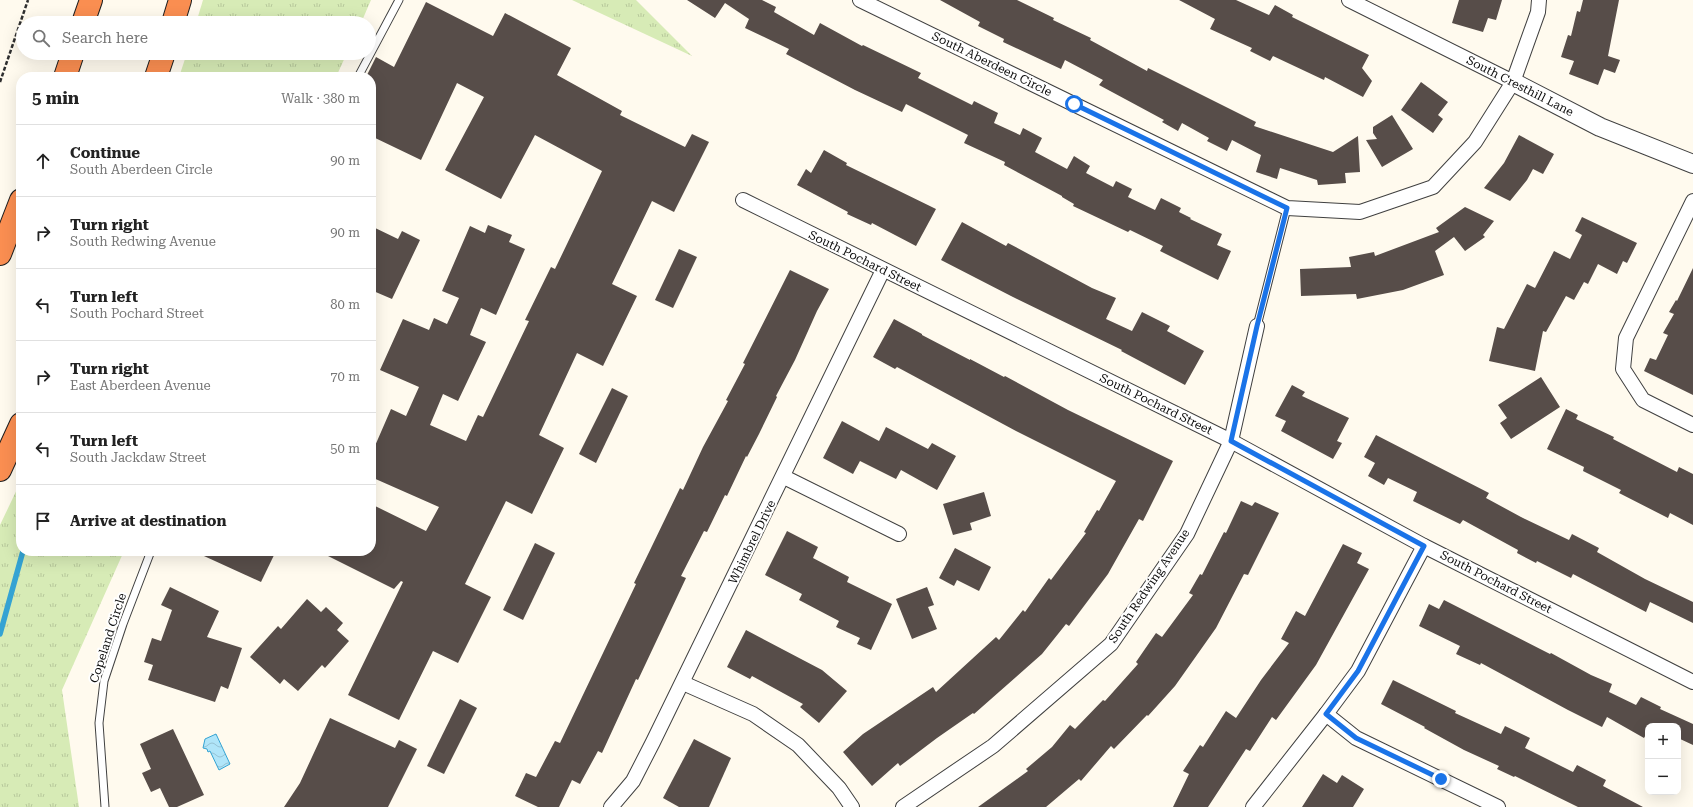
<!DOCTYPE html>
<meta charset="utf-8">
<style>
body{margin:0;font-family:"Roboto Serif",serif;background:#f6f6f6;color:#222}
.controls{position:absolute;right:12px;bottom:12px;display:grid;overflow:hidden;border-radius:8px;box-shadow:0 4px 16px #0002}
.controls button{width:36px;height:36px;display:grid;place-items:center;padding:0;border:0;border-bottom:1px solid #e0e0e0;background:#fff;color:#222;font:20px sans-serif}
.stop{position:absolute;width:12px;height:12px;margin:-9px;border:3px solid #1a73e8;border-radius:50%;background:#fff}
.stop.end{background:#1a73e8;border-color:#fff;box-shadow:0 1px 4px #0008}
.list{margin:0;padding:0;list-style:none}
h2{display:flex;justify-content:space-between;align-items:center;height:52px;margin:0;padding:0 16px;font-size:17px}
h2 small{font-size:13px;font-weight:400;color:#767676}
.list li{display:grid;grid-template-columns:26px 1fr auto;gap:12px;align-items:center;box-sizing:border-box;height:72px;padding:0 16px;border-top:1px solid #e0e0e0}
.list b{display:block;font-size:15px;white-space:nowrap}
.list p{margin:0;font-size:13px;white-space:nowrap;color:#767676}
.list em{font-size:13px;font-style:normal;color:#767676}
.icon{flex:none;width:22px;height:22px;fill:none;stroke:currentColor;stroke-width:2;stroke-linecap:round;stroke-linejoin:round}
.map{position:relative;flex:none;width:1693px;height:807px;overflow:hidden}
.search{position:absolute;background:#fff;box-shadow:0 4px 16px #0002;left:16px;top:16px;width:360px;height:44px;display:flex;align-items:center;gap:10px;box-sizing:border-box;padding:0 14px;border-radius:22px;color:#767676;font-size:15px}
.panel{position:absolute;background:#fff;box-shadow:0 4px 16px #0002;left:16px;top:72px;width:360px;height:484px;border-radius:16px}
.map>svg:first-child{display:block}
.grass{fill:url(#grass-tufts)}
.water{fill:url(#water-waves);stroke:#34a3d3}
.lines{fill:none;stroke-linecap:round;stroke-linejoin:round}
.stream{stroke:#34a3d3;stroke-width:5.5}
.building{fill:#574d49}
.service-casing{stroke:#404040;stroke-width:9}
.minor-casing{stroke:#404040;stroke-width:16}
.tertiary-casing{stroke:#404040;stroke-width:20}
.motorway-casing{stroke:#1e1e1e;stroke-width:24}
.path{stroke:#2f2f2f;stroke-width:2.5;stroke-dasharray:4 2;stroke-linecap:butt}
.service{stroke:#fff;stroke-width:7}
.minor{stroke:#fff;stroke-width:14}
.tertiary{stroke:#fff;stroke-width:18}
.motorway{stroke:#fa8e51;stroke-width:22}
.route{stroke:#1a73e8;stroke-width:5}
.labels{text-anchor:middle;stroke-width:4;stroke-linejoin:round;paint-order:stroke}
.street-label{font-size:12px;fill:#0d0d0d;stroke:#fff}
</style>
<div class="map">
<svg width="1693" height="807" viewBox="0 0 1693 807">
<defs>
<pattern id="grass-tufts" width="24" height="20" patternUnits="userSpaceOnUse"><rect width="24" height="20" fill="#d7ebb6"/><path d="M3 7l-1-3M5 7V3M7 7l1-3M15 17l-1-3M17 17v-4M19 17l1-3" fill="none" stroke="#b7c89b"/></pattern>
<pattern id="water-waves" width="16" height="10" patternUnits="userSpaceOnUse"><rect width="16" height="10" fill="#b0e5f9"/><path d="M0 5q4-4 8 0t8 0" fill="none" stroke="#96c3d4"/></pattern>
</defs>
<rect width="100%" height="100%" fill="#fffaee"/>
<!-- grass -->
<g class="grass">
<path d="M 203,0 L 371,0 L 361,23 L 196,23 Z"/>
<path d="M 572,0 L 636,0 L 692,56 Z"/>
<path d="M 187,53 L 347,53 L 336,77 L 179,77 Z"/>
<path d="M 21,481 L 21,551 L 124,551 L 62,690 L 79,807 L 0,807 L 0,525 Z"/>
</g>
<!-- water -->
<path class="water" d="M 216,734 L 230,764 L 219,770 L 210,751 L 208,752 L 207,749 L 203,748 L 205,739 Z"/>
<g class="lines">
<!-- stream -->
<path class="stream" d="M 0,634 L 23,551"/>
</g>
<!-- building -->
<g class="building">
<path d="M 687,0 L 762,0 L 776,7 L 774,12 L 814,35 L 820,23 L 862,46 L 863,45 L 921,73 L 918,78 L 972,105 L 974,101 L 998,113 L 994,123 L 1020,135 L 1023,128 L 1042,138 L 1035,152 L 1067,169 L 1074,156 L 1090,166 L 1086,173 L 1113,187 L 1116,181 L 1132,189 L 1128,197 L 1155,210 L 1161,198 L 1181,208 L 1179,212 L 1191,218 L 1190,219 L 1222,234 L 1217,245 L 1231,251 L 1218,280 L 1160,251 L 1163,246 L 1130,230 L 1128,232 L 1073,206 L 1074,204 L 1062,197 L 1062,196 L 1004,165 L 1005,162 L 964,143 L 968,135 L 906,104 L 902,112 L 855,90 L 786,54 L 789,49 L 745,28 L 749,19 L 725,3 L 715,18 Z"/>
<path d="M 940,0 L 1017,0 L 1054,18 L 1053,20 L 1091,38 L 1090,40 L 1147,71 L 1148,68 L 1256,122 L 1254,126 L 1333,152 L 1358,136 L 1360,172 L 1345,173 L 1346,183 L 1318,185 L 1317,180 L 1280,168 L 1277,179 L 1256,172 L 1261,155 L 1232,140 L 1227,151 L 1207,141 L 1209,138 L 1182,123 L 1178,131 L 1162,122 L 1164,120 L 1099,85 L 1103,80 L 1065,60 L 1061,69 L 1003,42 L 1004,39 L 978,26 L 980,22 Z"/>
<path d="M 1179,0 L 1236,0 L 1269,15 L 1275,5 L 1293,15 L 1292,17 L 1369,55 L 1362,68 L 1372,81 L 1363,97 L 1325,77 L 1324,80 L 1273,56 L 1270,61 L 1250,51 L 1252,48 L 1210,29 L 1215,19 Z"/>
<path d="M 1459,0 L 1502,0 L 1496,20 L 1488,18 L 1483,32 L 1452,23 Z"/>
<path d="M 1583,0 L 1619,0 L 1608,56 L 1620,60 L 1615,73 L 1604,69 L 1598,85 L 1569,74 L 1574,61 L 1561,57 L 1568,35 L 1571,36 L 1577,11 L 1580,12 Z"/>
<path d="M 426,2 L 493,36 L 505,13 L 571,48 L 557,75 L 622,111 L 620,115 L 685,147 L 692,134 L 709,142 L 674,212 L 652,201 L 612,284 L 637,296 L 603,366 L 577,353 L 539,435 L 564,448 L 532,514 L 506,501 L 465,584 L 491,597 L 458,663 L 433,651 L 399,720 L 348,695 L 403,582 L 401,581 L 394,589 L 318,551 L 371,551 L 371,504 L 426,531 L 439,507 L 371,477 L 371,455 L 391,409 L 406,416 L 419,387 L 380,370 L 403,319 L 429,330 L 434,318 L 447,324 L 459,298 L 442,291 L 470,226 L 485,233 L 488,225 L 512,235 L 509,242 L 525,249 L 496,315 L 481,308 L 470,335 L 486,342 L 458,401 L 443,394 L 430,425 L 466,441 L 478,415 L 483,417 L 529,321 L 525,320 L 551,267 L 555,269 L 602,171 L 535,135 L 501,199 L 445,170 L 484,97 L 457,83 L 421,160 L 371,136 L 371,77 L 366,77 L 376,57 L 394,67 Z"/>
<path d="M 1421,82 L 1448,102 L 1438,115 L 1443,119 L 1433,133 L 1401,110 Z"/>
<path d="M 1392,115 L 1413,149 L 1382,167 L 1366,140 L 1377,139 L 1373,133 L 1373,127 Z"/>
<path d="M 1519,135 L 1554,154 L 1543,174 L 1533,169 L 1527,180 L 1510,201 L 1484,188 L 1504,163 Z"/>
<path d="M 824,150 L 847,163 L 846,165 L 936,209 L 916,246 L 872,223 L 871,225 L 847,214 L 848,212 L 797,185 L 806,169 L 811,173 Z"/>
<path d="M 1465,207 L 1494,221 L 1483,235 L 1485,237 L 1465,251 L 1454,237 L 1435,251 L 1444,275 L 1403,290 L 1357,299 L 1356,294 L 1301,296 L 1300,269 L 1351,267 L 1349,257 L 1374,252 L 1375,256 L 1439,232 L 1436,228 Z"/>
<path d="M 1582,217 L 1637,243 L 1627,263 L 1623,261 L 1617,274 L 1598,264 L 1588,284 L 1584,282 L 1574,300 L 1566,296 L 1546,332 L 1543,331 L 1535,371 L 1489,361 L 1497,327 L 1504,329 L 1527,284 L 1535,288 L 1554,251 L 1570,259 L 1582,235 L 1575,231 Z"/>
<path d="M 962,222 L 1006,246 L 1008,243 L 1092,288 L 1116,298 L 1106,319 L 1132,331 L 1142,312 L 1170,326 L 1167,331 L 1204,351 L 1185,385 L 1121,351 L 1122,350 L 1011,296 L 941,260 Z"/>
<path d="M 371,226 L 398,239 L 402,231 L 420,240 L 392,299 L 371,290 Z"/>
<path d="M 679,249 L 697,257 L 673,308 L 655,300 Z"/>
<path d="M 1693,268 L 1693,395 L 1644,371 L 1650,358 L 1656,360 L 1668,335 L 1663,333 L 1674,314 L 1669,312 L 1676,300 L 1677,301 Z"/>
<path d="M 790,270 L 829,289 L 817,311 L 795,360 L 776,396 L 777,397 L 759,434 L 747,457 L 746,456 L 727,496 L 725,495 L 707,532 L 704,531 L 681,576 L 686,578 L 638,680 L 636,679 L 602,753 L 598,751 L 580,784 L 572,780 L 559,807 L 538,807 L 515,796 L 526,773 L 536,777 L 555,741 L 560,743 L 636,584 L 634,583 L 652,546 L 680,488 L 683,490 L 703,447 L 728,401 L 726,400 L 745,364 L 743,363 Z"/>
<path d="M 894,319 L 922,334 L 922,335 L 970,360 L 970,359 L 1004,377 L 1005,376 L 1068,410 L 1173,461 L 1143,521 L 1139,519 L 1108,574 L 1069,626 L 1066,624 L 1042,654 L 974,714 L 973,713 L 937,738 L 900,766 L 898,763 L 872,786 L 843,752 L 863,734 L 933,687 L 936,692 L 996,637 L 999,640 L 1023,610 L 1025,612 L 1049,578 L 1051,580 L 1086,533 L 1084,532 L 1097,510 L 1099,511 L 1116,481 L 1016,431 L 897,367 L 895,369 L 873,357 Z"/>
<path d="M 1541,377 L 1560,407 L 1511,439 L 1500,423 L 1507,418 L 1498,405 Z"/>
<path d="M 1292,385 L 1305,392 L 1302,396 L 1349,418 L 1337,441 L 1342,443 L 1333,459 L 1281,431 L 1286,421 L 1275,416 Z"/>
<path d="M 612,388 L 628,396 L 596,463 L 579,454 Z"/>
<path d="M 1566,409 L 1578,415 L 1576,419 L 1614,437 L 1613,439 L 1677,472 L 1679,467 L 1693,474 L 1693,525 L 1670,513 L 1668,518 L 1619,493 L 1621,490 L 1583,471 L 1584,467 L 1547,449 Z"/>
<path d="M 842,421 L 879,441 L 886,427 L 928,449 L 932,443 L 956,456 L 937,490 L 901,470 L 896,479 L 860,461 L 853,474 L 823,458 Z"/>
<path d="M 1376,435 L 1489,493 L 1486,498 L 1521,517 L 1569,540 L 1572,534 L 1599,548 L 1597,552 L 1645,579 L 1693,602 L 1693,623 L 1650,602 L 1646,612 L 1573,574 L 1571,578 L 1537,561 L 1536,563 L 1517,553 L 1518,550 L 1463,520 L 1460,524 L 1413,501 L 1417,492 L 1388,478 L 1384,485 L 1368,476 L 1375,463 L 1364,457 Z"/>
<path d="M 984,492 L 991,516 L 970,523 L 972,530 L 953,535 L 943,504 Z"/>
<path d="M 1241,501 L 1252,506 L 1255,502 L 1279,513 L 1248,575 L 1244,574 L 1216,628 L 1175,686 L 1148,716 L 1147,715 L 1114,749 L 1111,746 L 1081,781 L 1079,779 L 1046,807 L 978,807 L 1028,771 L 1026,769 L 1052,747 L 1070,725 L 1075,729 L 1103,700 L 1105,701 L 1138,664 L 1136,662 L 1156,633 L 1162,637 L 1193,595 L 1189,593 L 1200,574 L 1202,575 L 1224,532 L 1226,533 Z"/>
<path d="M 787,531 L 818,547 L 813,558 L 849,577 L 847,582 L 892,604 L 871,650 L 857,644 L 860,638 L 836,627 L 839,621 L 799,600 L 802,594 L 765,575 Z"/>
<path d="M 535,543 L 555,553 L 523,620 L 503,610 Z"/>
<path d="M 1343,544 L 1362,553 L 1357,563 L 1369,569 L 1316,665 L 1276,720 L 1272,717 L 1250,751 L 1246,749 L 1208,807 L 1173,807 L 1189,774 L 1183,771 L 1200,745 L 1203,747 L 1226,711 L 1236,718 L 1261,680 L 1289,643 L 1281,639 L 1296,611 L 1305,616 Z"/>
<path d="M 955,548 L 991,567 L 979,591 L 957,580 L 954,586 L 939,578 Z"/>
<path d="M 193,551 L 276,551 L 261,582 Z"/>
<path d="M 170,587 L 219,611 L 207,637 L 242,648 L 228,689 L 221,686 L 215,702 L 148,680 L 153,665 L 144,662 L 152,638 L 161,641 L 172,610 L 161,605 Z"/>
<path d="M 927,587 L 934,605 L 928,607 L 937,629 L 912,639 L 896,599 Z"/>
<path d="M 307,599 L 321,612 L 326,607 L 343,623 L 337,630 L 349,641 L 325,668 L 322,665 L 298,691 L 284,679 L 280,684 L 250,657 L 278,626 L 281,629 Z"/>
<path d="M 1444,600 L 1550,654 L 1551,653 L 1591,675 L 1612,684 L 1609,692 L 1636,705 L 1641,697 L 1661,707 L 1660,709 L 1693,724 L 1693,745 L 1678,738 L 1678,726 L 1648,726 L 1648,731 L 1644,738 L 1607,717 L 1602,727 L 1568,710 L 1481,663 L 1480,665 L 1456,654 L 1460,646 L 1419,626 L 1429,604 L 1439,609 Z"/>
<path d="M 746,630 L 822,670 L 847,691 L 819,723 L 800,707 L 803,704 L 752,676 L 750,679 L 727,667 Z"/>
<path d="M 1393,680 L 1456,711 L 1455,713 L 1501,734 L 1505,726 L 1530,738 L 1525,748 L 1573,772 L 1577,765 L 1606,780 L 1603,786 L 1643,807 L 1578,807 L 1515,776 L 1514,777 L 1497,769 L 1499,766 L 1464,750 L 1424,728 L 1425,727 L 1381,704 Z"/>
<path d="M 460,699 L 477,708 L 444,774 L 427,766 Z"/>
<path d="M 330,718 L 395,748 L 399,740 L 417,749 L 388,807 L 284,807 L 300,783 Z"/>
<path d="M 173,729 L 204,795 L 177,807 L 169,807 L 160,788 L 151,792 L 142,773 L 151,769 L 140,744 Z"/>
<path d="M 694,739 L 731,758 L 709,807 L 679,807 L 663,798 Z"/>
<path d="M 1323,774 L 1337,783 L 1342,775 L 1364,789 L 1353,807 L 1302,807 Z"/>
</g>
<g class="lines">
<!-- service casing -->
<g class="service-casing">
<g id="service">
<path d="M 358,77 L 399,0"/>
<path d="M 1257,326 L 1287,208"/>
<path d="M 105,807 L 99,723 L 104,681 L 123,624 L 151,551"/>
</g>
</g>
<!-- minor casing -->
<g class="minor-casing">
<g id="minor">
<path d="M 860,0 L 1287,208 L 1360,212 L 1433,187 L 1475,142 L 1513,82 L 1538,12 L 1539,0"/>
<path d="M 1349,0 L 1513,82"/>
<path d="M 743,200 L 1231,441 L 1424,546 L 1693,682"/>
<path d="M 1693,201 L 1626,338 L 1623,369 L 1643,400 L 1693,425"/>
<path d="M 784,477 L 899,534"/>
<path d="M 683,683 L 753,714 L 798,745 L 839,788 L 852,807"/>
<path d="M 1326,714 L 1356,738 L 1498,807"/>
<path d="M 611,807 L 633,781 L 653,742 L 883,270"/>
<path d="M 903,807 L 993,746 L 1111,644 L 1187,534 L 1231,441 L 1257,326"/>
<path d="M 1253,807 L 1326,714 L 1358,671 L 1424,546"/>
</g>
</g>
<!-- tertiary casing -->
<g class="tertiary-casing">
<path id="tertiary" d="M 1513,82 L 1600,127 L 1693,164"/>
</g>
<!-- motorway casing -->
<g class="motorway-casing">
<g id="motorway">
<path d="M 83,23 L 91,0"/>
<path d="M 173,23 L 180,0"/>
<path d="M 65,77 L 73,53"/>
<path d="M 156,77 L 164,53"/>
<path d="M 0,254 L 21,200"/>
<path d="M 0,470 L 21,424"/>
</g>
</g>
<!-- path -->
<path class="path" d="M 0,82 L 28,0"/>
<!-- service -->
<use href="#service" class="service"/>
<!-- minor -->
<use href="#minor" class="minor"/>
<!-- tertiary -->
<use href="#tertiary" class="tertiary"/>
<!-- motorway -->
<use href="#motorway" class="motorway"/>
</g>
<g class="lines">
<!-- route -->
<path class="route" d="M 1074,104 L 1287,208 L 1257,326 L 1231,441 L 1424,546 L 1358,671 L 1326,714 L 1356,738 L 1441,779"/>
</g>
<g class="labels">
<!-- street labels -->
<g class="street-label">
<text transform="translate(992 64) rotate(26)" y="4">South Aberdeen Circle</text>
<text transform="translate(1520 86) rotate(27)" y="4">South Cresthill Lane</text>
<text transform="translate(865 261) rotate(26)" y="4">South Pochard Street</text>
<text transform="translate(1156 404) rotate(26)" y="4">South Pochard Street</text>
<text transform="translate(752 542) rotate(-64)" y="4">Whimbrel Drive</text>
<text transform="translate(1496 582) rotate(27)" y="4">South Pochard Street</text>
<text transform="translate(1149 586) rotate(-56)" y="4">South Redwing Avenue</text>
<text transform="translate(108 638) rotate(-72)" y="4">Copeland Circle</text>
</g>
</g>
</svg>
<div class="controls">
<button>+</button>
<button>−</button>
</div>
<div class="stop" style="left:1074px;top:104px"></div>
<div class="stop end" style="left:1441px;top:779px"></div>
<div class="search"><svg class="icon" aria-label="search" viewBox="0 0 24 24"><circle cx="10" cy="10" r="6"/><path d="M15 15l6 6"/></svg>Search here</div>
<section class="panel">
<h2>5 min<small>Walk · 380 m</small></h2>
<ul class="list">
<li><svg class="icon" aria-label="ahead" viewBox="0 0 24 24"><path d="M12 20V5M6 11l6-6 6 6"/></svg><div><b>Continue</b><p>South Aberdeen Circle</p></div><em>90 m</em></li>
<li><svg class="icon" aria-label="right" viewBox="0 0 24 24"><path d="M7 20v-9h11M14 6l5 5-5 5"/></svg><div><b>Turn right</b><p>South Redwing Avenue</p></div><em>90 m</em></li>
<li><svg class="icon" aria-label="left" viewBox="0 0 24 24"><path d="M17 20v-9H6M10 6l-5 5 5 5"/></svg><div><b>Turn left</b><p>South Pochard Street</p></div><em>80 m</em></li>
<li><svg class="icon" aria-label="right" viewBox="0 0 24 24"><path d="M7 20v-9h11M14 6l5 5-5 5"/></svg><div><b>Turn right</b><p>East Aberdeen Avenue</p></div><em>70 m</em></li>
<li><svg class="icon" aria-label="left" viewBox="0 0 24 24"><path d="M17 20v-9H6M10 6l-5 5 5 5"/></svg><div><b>Turn left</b><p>South Jackdaw Street</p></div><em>50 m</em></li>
<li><svg class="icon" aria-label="arrive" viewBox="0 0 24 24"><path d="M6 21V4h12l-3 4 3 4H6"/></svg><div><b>Arrive at destination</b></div></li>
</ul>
</section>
</div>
